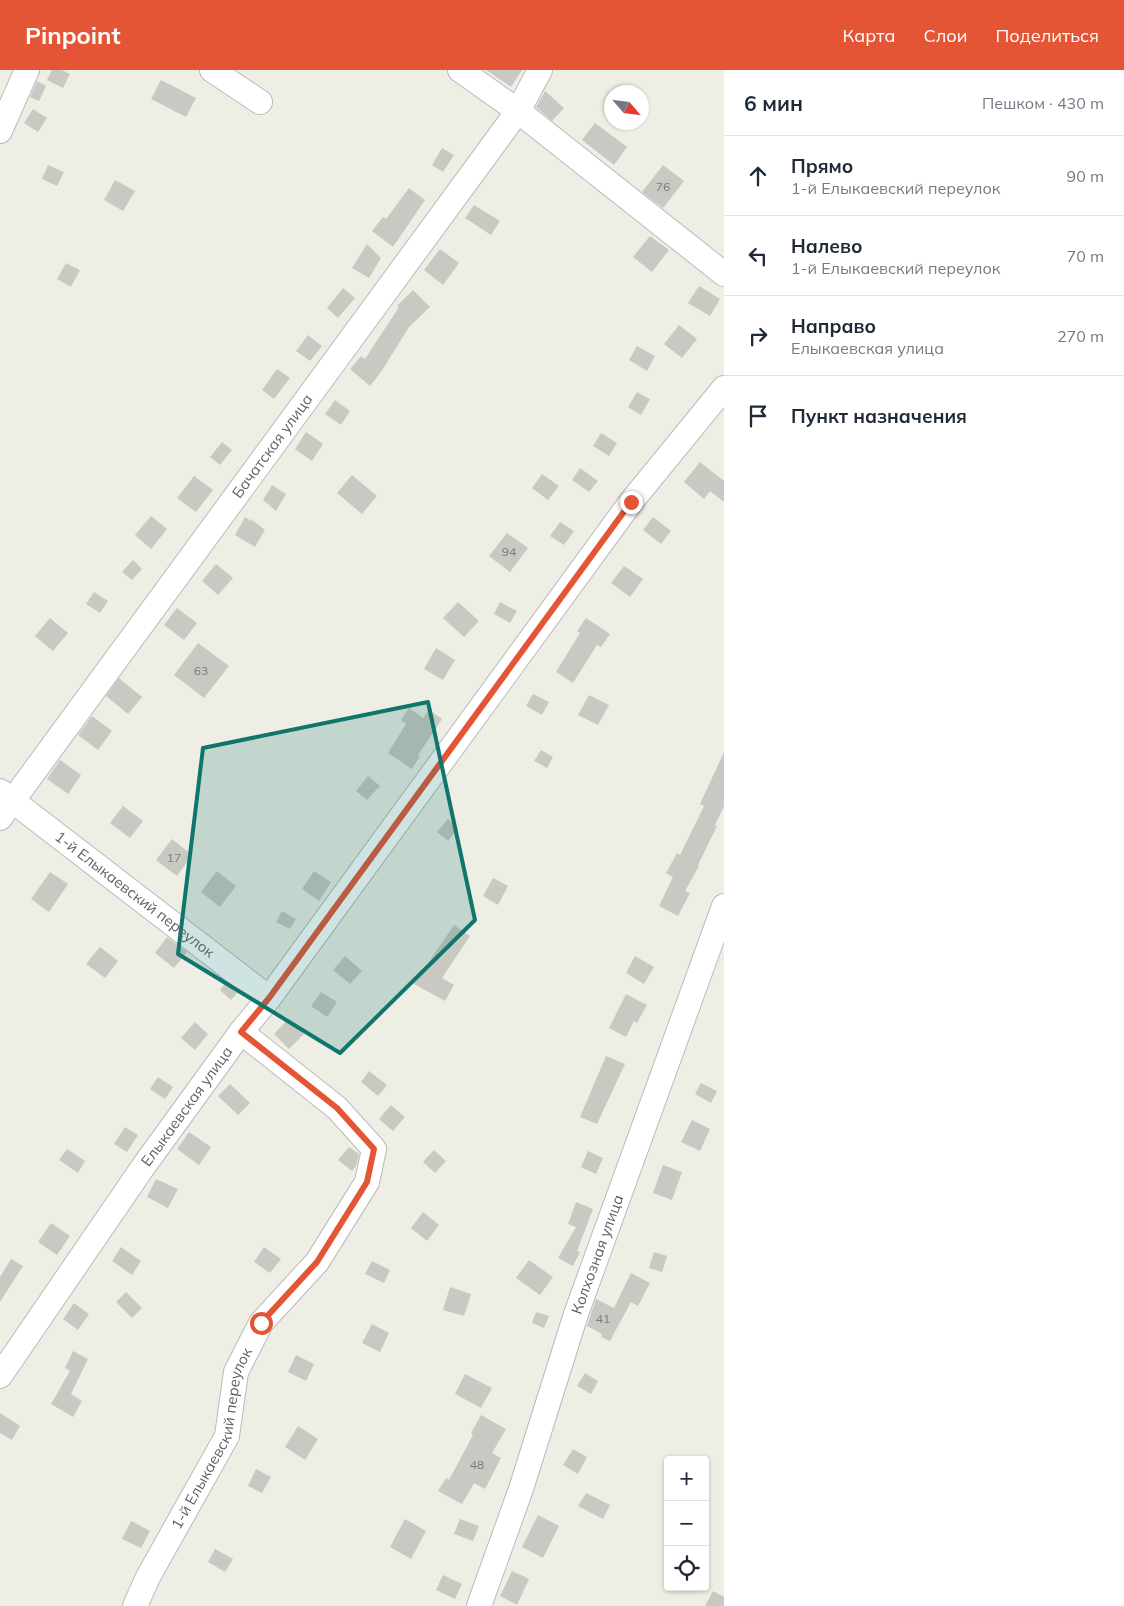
<!DOCTYPE html>
<html lang="ru">
<meta charset="utf-8">
<style>
body{margin:0;font-family:Mulish,sans-serif;background:#f6f6f7;color:#1f2937}
.controls{position:absolute;right:15px;bottom:15px;display:grid;overflow:hidden;border-radius:5px;box-shadow:0 1px 4px #0004}
.controls button{width:45px;height:45px;display:grid;place-items:center;padding:0;border:0;border-bottom:1px solid #e0e1e3;background:#fff;color:#1f2937;font:25px sans-serif}
.compass{position:absolute;left:604px;top:15px;width:45px;height:45px;border-radius:50%;background:#fff;box-shadow:0 1px 4px #0004;rotate:118deg}
.stop{position:absolute;width:15px;height:15px;margin:-11px;border:4px solid #e45536;border-radius:50%;background:#fff}
.stop.end{background:#e45536;border-color:#fff;box-shadow:0 1px 5px #0008}
.list{margin:0;padding:0;list-style:none}
h2{display:flex;justify-content:space-between;align-items:center;height:65px;margin:0;padding:0 20px;font-size:21px}
h2 small{font-size:16px;font-weight:400;color:#747a83}
.list li{display:grid;grid-template-columns:32px 1fr auto;gap:15px;align-items:center;box-sizing:border-box;height:80px;padding:0 20px;border-top:1px solid #e0e1e3}
.list b{display:block;font-size:19px;white-space:nowrap}
.list p{margin:0;font-size:16px;white-space:nowrap;color:#747a83}
.list em{font-size:16px;font-style:normal;color:#747a83}
.icon{flex:none;width:28px;height:28px;fill:none;stroke:currentColor;stroke-width:2;stroke-linecap:round;stroke-linejoin:round}
.map{position:relative;flex:none;width:724px;height:1536px;overflow:hidden}
header{display:flex;align-items:center;gap:30px;box-sizing:border-box;height:70px;padding:0 25px;background:#e45536;color:#fff}
header strong{font-size:24px}
nav{display:flex;gap:28px;margin-inline-start:auto;font-size:18px}
main{display:flex}
aside{flex:1;background:#fff}
.map>svg:first-child{display:block}
.building{fill:#cac8c2}
.lines{fill:none;stroke-linecap:round;stroke-linejoin:round}
.minor-casing{stroke:#b8babf;stroke-width:26}
.minor{stroke:#fff;stroke-width:24}
.route{stroke:#e45536;stroke-width:6}
.marked{fill:#0f766e;fill-opacity:0.2;stroke:#0f766e;stroke-width:4;stroke-linejoin:round}
.labels{text-anchor:middle;stroke-width:4;stroke-linejoin:round;paint-order:stroke}
.number-label{font-size:12px;fill:#787a7c}
.street-label{font-size:15px;fill:#5d6065;stroke:#fff}
</style>
<header>
<strong>Pinpoint</strong>
<nav><a>Карта</a><a>Слои</a><a>Поделиться</a></nav>
</header>
<main>
<div class="map">
<svg width="724" height="1536" viewBox="0 0 724 1536">
<rect width="100%" height="100%" fill="#efeee5"/>
<!-- building -->
<g class="building">
<path d="M 52,0 L 62,0 L 70,4 L 63,18 L 47,10 Z"/>
<path d="M 486,0 L 522,0 L 511,17 Z"/>
<path d="M 161,10 L 196,28 L 186,47 L 151,29 Z"/>
<path d="M 37,11 L 46,16 L 39,31 L 30,27 Z"/>
<path d="M 545,21 L 564,38 L 552,51 L 536,37 Z"/>
<path d="M 33,39 L 47,48 L 38,62 L 24,53 Z"/>
<path d="M 595,53 L 627,77 L 614,95 L 582,70 Z"/>
<path d="M 442,78 L 454,85 L 443,102 L 432,95 Z"/>
<path d="M 48,95 L 64,102 L 57,116 L 42,109 Z"/>
<path d="M 663,95 L 684,111 L 663,138 L 642,122 Z"/>
<path d="M 115,110 L 135,121 L 123,141 L 104,130 Z"/>
<path d="M 409,118 L 425,130 L 393,177 L 372,161 L 383,147 L 386,149 Z"/>
<path d="M 474,135 L 500,151 L 491,165 L 465,148 Z"/>
<path d="M 650,166 L 669,180 L 652,202 L 633,187 Z"/>
<path d="M 367,174 L 381,188 L 369,208 L 352,198 Z"/>
<path d="M 440,179 L 459,193 L 443,215 L 424,200 Z"/>
<path d="M 66,193 L 80,200 L 71,217 L 57,209 Z"/>
<path d="M 699,216 L 720,229 L 710,246 L 688,233 Z"/>
<path d="M 343,218 L 355,228 L 338,248 L 327,238 Z"/>
<path d="M 413,220 L 430,237 L 409,257 L 381,302 L 370,316 L 350,299 L 361,286 L 365,289 L 399,237 L 397,236 Z"/>
<path d="M 679,255 L 697,269 L 682,288 L 664,274 Z"/>
<path d="M 308,265 L 322,276 L 310,291 L 296,281 Z"/>
<path d="M 637,276 L 655,286 L 647,301 L 629,290 Z"/>
<path d="M 277,299 L 290,308 L 274,329 L 262,320 Z"/>
<path d="M 637,322 L 650,329 L 641,345 L 628,337 Z"/>
<path d="M 335,330 L 350,341 L 341,355 L 325,344 Z"/>
<path d="M 306,362 L 323,374 L 312,391 L 295,379 Z"/>
<path d="M 601,363 L 617,373 L 609,386 L 593,376 Z"/>
<path d="M 222,372 L 232,380 L 220,395 L 210,387 Z"/>
<path d="M 700,392 L 724,411 L 724,432 L 710,421 L 704,429 L 684,412 Z"/>
<path d="M 580,398 L 598,411 L 589,422 L 572,410 Z"/>
<path d="M 542,404 L 559,416 L 548,430 L 532,418 Z"/>
<path d="M 352,405 L 377,426 L 362,444 L 337,423 Z"/>
<path d="M 194,406 L 213,420 L 196,442 L 177,428 Z"/>
<path d="M 272,415 L 286,424 L 276,441 L 263,430 Z"/>
<path d="M 151,446 L 167,459 L 151,479 L 135,465 Z"/>
<path d="M 245,447 L 251,451 L 251,449 L 265,460 L 255,477 L 235,465 Z"/>
<path d="M 653,447 L 671,461 L 661,474 L 643,460 Z"/>
<path d="M 560,452 L 574,461 L 564,475 L 550,466 Z"/>
<path d="M 507,463 L 528,478 L 510,502 L 489,486 Z"/>
<path d="M 133,490 L 142,499 L 132,510 L 122,502 Z"/>
<path d="M 216,494 L 233,508 L 218,525 L 202,511 Z"/>
<path d="M 624,496 L 643,509 L 630,527 L 611,513 Z"/>
<path d="M 94,522 L 108,531 L 100,543 L 86,534 Z"/>
<path d="M 458,532 L 479,551 L 464,567 L 443,548 Z"/>
<path d="M 500,532 L 517,541 L 510,553 L 494,544 Z"/>
<path d="M 177,538 L 197,553 L 184,570 L 164,555 Z"/>
<path d="M 50,548 L 68,563 L 53,581 L 35,566 Z"/>
<path d="M 586,548 L 610,564 L 601,577 L 597,575 L 573,613 L 556,602 L 580,563 L 577,561 Z"/>
<path d="M 198,573 L 229,596 L 204,628 L 174,605 Z"/>
<path d="M 436,578 L 455,590 L 443,610 L 424,599 Z"/>
<path d="M 119,608 L 142,627 L 128,644 L 106,626 Z"/>
<path d="M 533,624 L 549,632 L 542,645 L 526,636 Z"/>
<path d="M 589,625 L 609,635 L 598,655 L 578,645 Z"/>
<path d="M 409,638 L 423,648 L 429,640 L 442,649 L 418,685 L 420,686 L 412,699 L 388,683 L 406,654 L 401,650 Z"/>
<path d="M 92,646 L 112,661 L 98,680 L 78,665 Z"/>
<path d="M 541,680 L 553,687 L 547,698 L 534,691 Z"/>
<path d="M 724,682 L 724,736 L 715,755 L 717,756 L 698,795 L 699,796 L 685,821 L 690,823 L 678,846 L 659,836 L 673,807 L 666,803 L 677,783 L 680,785 L 704,736 L 700,734 Z"/>
<path d="M 60,690 L 81,705 L 68,724 L 47,709 Z"/>
<path d="M 368,706 L 380,716 L 367,730 L 356,721 Z"/>
<path d="M 123,736 L 143,751 L 130,768 L 110,753 Z"/>
<path d="M 448,749 L 458,758 L 448,771 L 437,762 Z"/>
<path d="M 172,769 L 192,785 L 177,806 L 156,790 Z"/>
<path d="M 217,801 L 236,816 L 220,837 L 201,822 Z"/>
<path d="M 314,801 L 331,812 L 319,831 L 302,819 Z"/>
<path d="M 50,802 L 68,814 L 49,842 L 31,829 Z"/>
<path d="M 493,808 L 508,816 L 498,835 L 483,826 Z"/>
<path d="M 282,841 L 296,849 L 290,859 L 276,852 Z"/>
<path d="M 454,855 L 470,866 L 442,908 L 454,915 L 445,931 L 414,914 L 423,898 L 424,899 Z"/>
<path d="M 167,867 L 187,882 L 174,898 L 155,883 Z"/>
<path d="M 100,877 L 118,891 L 105,908 L 86,894 Z"/>
<path d="M 345,886 L 362,901 L 350,914 L 333,900 Z"/>
<path d="M 635,886 L 654,897 L 644,914 L 626,903 Z"/>
<path d="M 226,912 L 238,922 L 231,930 L 220,920 Z"/>
<path d="M 321,922 L 337,932 L 327,947 L 311,936 Z"/>
<path d="M 626,924 L 647,935 L 637,953 L 634,951 L 626,967 L 609,958 Z"/>
<path d="M 288,949 L 304,964 L 289,979 L 274,964 Z"/>
<path d="M 195,952 L 208,964 L 195,980 L 181,968 Z"/>
<path d="M 606,986 L 625,994 L 597,1054 L 580,1047 Z"/>
<path d="M 369,1001 L 387,1015 L 378,1026 L 361,1012 Z"/>
<path d="M 158,1007 L 173,1017 L 165,1029 L 150,1019 Z"/>
<path d="M 701,1013 L 717,1021 L 711,1033 L 695,1024 Z"/>
<path d="M 230,1014 L 250,1033 L 238,1045 L 218,1026 Z"/>
<path d="M 391,1035 L 405,1047 L 393,1061 L 379,1049 Z"/>
<path d="M 692,1050 L 710,1059 L 700,1081 L 681,1072 Z"/>
<path d="M 125,1057 L 138,1065 L 127,1082 L 114,1074 Z"/>
<path d="M 189,1062 L 211,1077 L 199,1095 L 177,1079 Z"/>
<path d="M 349,1077 L 359,1084 L 356,1096 L 352,1101 L 338,1090 Z"/>
<path d="M 67,1079 L 85,1091 L 78,1103 L 59,1090 Z"/>
<path d="M 434,1080 L 446,1091 L 435,1103 L 423,1092 Z"/>
<path d="M 588,1081 L 603,1088 L 596,1104 L 581,1097 Z"/>
<path d="M 663,1095 L 682,1102 L 672,1130 L 653,1123 Z"/>
<path d="M 156,1109 L 178,1119 L 168,1138 L 147,1127 Z"/>
<path d="M 576,1132 L 593,1139 L 577,1181 L 580,1182 L 573,1196 L 558,1188 L 576,1157 L 568,1154 Z"/>
<path d="M 423,1142 L 439,1155 L 427,1171 L 411,1158 Z"/>
<path d="M 51,1153 L 70,1166 L 57,1185 L 38,1172 Z"/>
<path d="M 121,1177 L 141,1191 L 132,1205 L 112,1191 Z"/>
<path d="M 264,1177 L 281,1189 L 270,1203 L 254,1192 Z"/>
<path d="M 654,1182 L 667,1186 L 662,1202 L 649,1198 Z"/>
<path d="M 11,1189 L 23,1196 L 0,1232 L 0,1207 Z"/>
<path d="M 529,1190 L 553,1207 L 540,1225 L 516,1208 Z"/>
<path d="M 372,1191 L 390,1200 L 384,1213 L 365,1204 Z"/>
<path d="M 631,1203 L 650,1213 L 638,1236 L 631,1232 L 610,1271 L 601,1267 L 602,1264 L 587,1256 L 596,1229 L 614,1238 Z"/>
<path d="M 450,1217 L 471,1224 L 464,1246 L 443,1240 Z"/>
<path d="M 126,1222 L 142,1238 L 132,1248 L 116,1232 Z"/>
<path d="M 74,1233 L 89,1244 L 78,1260 L 63,1249 Z"/>
<path d="M 536,1242 L 549,1246 L 544,1258 L 532,1253 Z"/>
<path d="M 372,1254 L 389,1263 L 380,1282 L 362,1273 Z"/>
<path d="M 73,1281 L 88,1289 L 71,1324 L 82,1331 L 73,1347 L 51,1334 L 70,1301 L 65,1298 Z"/>
<path d="M 296,1285 L 314,1294 L 306,1311 L 288,1302 Z"/>
<path d="M 585,1303 L 598,1311 L 591,1324 L 577,1316 Z"/>
<path d="M 465,1304 L 492,1318 L 481,1338 L 455,1324 Z"/>
<path d="M 0,1343 L 20,1356 L 12,1370 L 0,1363 Z"/>
<path d="M 481,1345 L 506,1359 L 492,1383 L 501,1388 L 485,1419 L 474,1413 L 462,1434 L 438,1421 L 446,1408 L 449,1410 L 473,1365 L 471,1363 Z"/>
<path d="M 298,1356 L 318,1369 L 305,1390 L 285,1377 Z"/>
<path d="M 573,1379 L 587,1387 L 578,1404 L 563,1395 Z"/>
<path d="M 256,1399 L 271,1407 L 262,1423 L 248,1416 Z"/>
<path d="M 586,1423 L 610,1435 L 603,1449 L 578,1436 Z"/>
<path d="M 538,1445 L 559,1456 L 543,1488 L 522,1477 Z"/>
<path d="M 405,1449 L 426,1461 L 411,1489 L 390,1477 Z"/>
<path d="M 460,1449 L 479,1456 L 473,1471 L 454,1464 Z"/>
<path d="M 131,1451 L 150,1461 L 141,1478 L 122,1469 Z"/>
<path d="M 215,1479 L 233,1489 L 225,1502 L 208,1492 Z"/>
<path d="M 512,1501 L 529,1509 L 517,1535 L 500,1526 Z"/>
<path d="M 443,1505 L 462,1514 L 455,1529 L 436,1520 Z"/>
<path d="M 713,1521 L 724,1527 L 724,1536 L 705,1536 Z"/>
</g>
<g class="lines">
<!-- minor casing -->
<g class="minor-casing">
<g id="minor">
<path d="M 212,0 L 260,32"/>
<path d="M 460,0 L 518,41 L 724,204"/>
<path d="M 0,61 L 27,0"/>
<path id="s1" d="M 0,721 L 269,928"/>
<path id="s2" d="M 0,748 L 518,41 L 540,0"/>
<path id="s3" d="M 0,1306 L 143,1097 L 241,962 L 269,928 L 631,432 L 724,318"/>
<path id="s4" d="M 135,1536 L 148,1507 L 227,1366 L 236,1302 L 261,1253 L 317,1192 L 367,1112 L 374,1079 L 337,1038 L 241,962"/>
<path id="s5" d="M 479,1536 L 521,1419 L 576,1244 L 724,836"/>
</g>
</g>
<!-- minor -->
<use href="#minor" class="minor"/>
</g>
<g class="lines">
<!-- route -->
<path class="route" d="M 261,1253 L 317,1192 L 367,1112 L 374,1079 L 337,1038 L 241,962 L 269,928 L 631,432"/>
</g>
<!-- marked area -->
<path class="marked" d="M 428,632 L 475,850 L 340,983 L 178,884 L 203,678 Z"/>
<g class="labels">
<!-- number labels -->
<g class="number-label">
<text x="663" y="121">76</text>
<text x="509" y="486">94</text>
<text x="201" y="605">63</text>
<text x="174" y="792">17</text>
<text x="603" y="1253">41</text>
<text x="477" y="1399">48</text>
</g>
<!-- street labels -->
<g class="street-label">
<text dy="5" stroke="none"><textPath href="#s2" startOffset="461">Бачатская улица</textPath></text>
<text dy="5" stroke="none"><textPath href="#s1" startOffset="170">1-й Елыкаевский переулок</textPath></text>
<text dy="5" stroke="none"><textPath href="#s3" startOffset="328">Елыкаевская улица</textPath></text>
<text dy="5" stroke="none"><textPath href="#s5" startOffset="371">Колхозная улица</textPath></text>
<text dy="5" stroke="none"><textPath href="#s4" startOffset="186">1-й Елыкаевский переулок</textPath></text>
</g>
</g>
</svg>
<div class="controls">
<button>+</button>
<button>−</button>
<button><svg class="icon" aria-label="locate" viewBox="0 0 24 24"><circle cx="12" cy="12" r="6"/><path d="M12 2v4M12 18v4M2 12h4M18 12h4"/></svg></button>
</div>
<svg class="compass" viewBox="-18 -18 36 36"><path d="M0-13l5 13h-10z" fill="#e53935"/><path d="M0 13l5-13h-10z" fill="#747a83"/></svg>
<div class="stop" style="left:261px;top:1253px"></div>
<div class="stop end" style="left:631px;top:432px"></div>
</div>
<aside>
<h2>6 мин<small>Пешком · 430 m</small></h2>
<ul class="list">
<li><svg class="icon" aria-label="ahead" viewBox="0 0 24 24"><path d="M12 20V5M6 11l6-6 6 6"/></svg><div><b>Прямо</b><p>1-й Елыкаевский переулок</p></div><em>90 m</em></li>
<li><svg class="icon" aria-label="left" viewBox="0 0 24 24"><path d="M17 20v-9H6M10 6l-5 5 5 5"/></svg><div><b>Налево</b><p>1-й Елыкаевский переулок</p></div><em>70 m</em></li>
<li><svg class="icon" aria-label="right" viewBox="0 0 24 24"><path d="M7 20v-9h11M14 6l5 5-5 5"/></svg><div><b>Направо</b><p>Елыкаевская улица</p></div><em>270 m</em></li>
<li><svg class="icon" aria-label="arrive" viewBox="0 0 24 24"><path d="M6 21V4h12l-3 4 3 4H6"/></svg><div><b>Пункт назначения</b></div></li>
</ul>
</aside>
</main>
